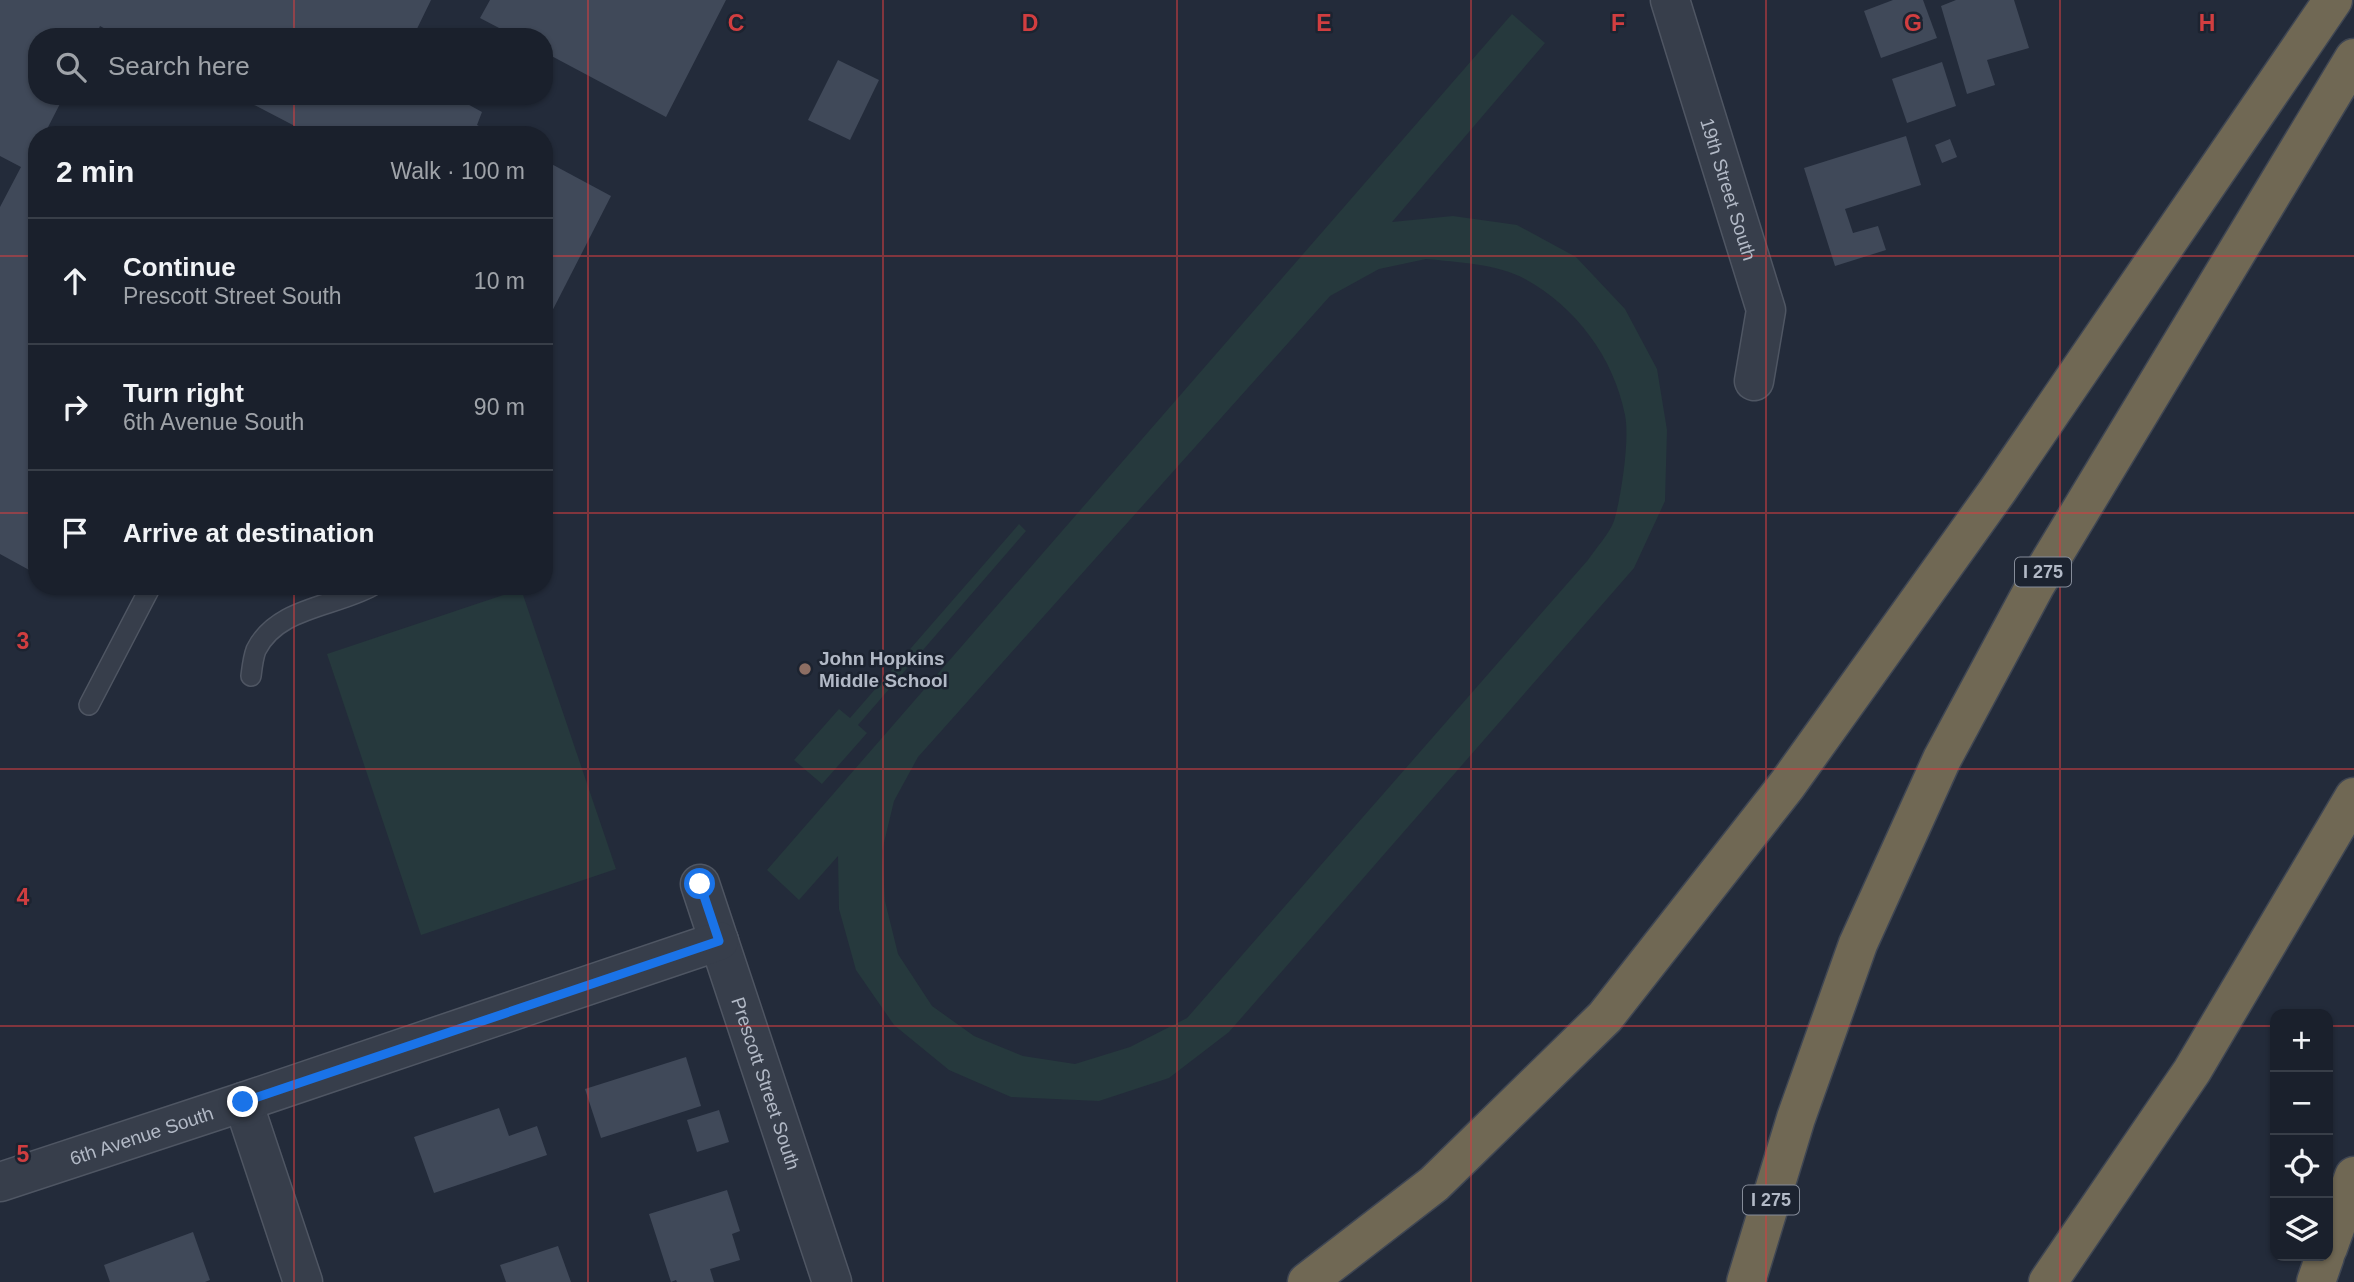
<!DOCTYPE html>
<meta charset="utf-8">
<style>
body{margin:0;font-family:Arial,sans-serif;background:#272d38;color:#f1f3f6}
.controls{position:absolute;right:21px;bottom:21px;display:grid;overflow:hidden;border-radius:14px;box-shadow:0 2px 5px #0004}
.controls button{width:63px;height:63px;display:grid;place-items:center;padding:0;border:0;border-bottom:2px solid #383e48;background:#1a202c;color:#f1f3f6;font:35px sans-serif}
.stop{position:absolute;width:21px;height:21px;margin:-16px;border:5px solid #1a73e8;border-radius:50%;background:#fff}
.stop.end{background:#1a73e8;border-color:#fff;box-shadow:0 2px 7px #0008}
.list{margin:0;padding:0;list-style:none}
h2{display:flex;justify-content:space-between;align-items:center;height:91px;margin:0;padding:0 28px;font-size:30px}
h2 small{font-size:23px;font-weight:400;color:#9fa3a9}
.list li{display:grid;grid-template-columns:46px 1fr auto;gap:21px;align-items:center;box-sizing:border-box;height:126px;padding:0 28px;border-top:2px solid #383e48}
.list b{display:block;font-size:26px;white-space:nowrap}
.list p{margin:0;font-size:23px;white-space:nowrap;color:#9fa3a9}
.list em{font-size:23px;font-style:normal;color:#9fa3a9}
.icon{flex:none;width:38px;height:38px;fill:none;stroke:currentColor;stroke-width:2;stroke-linecap:round;stroke-linejoin:round}
.map{position:relative;flex:none;width:2354px;height:1282px;overflow:hidden}
.search{position:absolute;background:#1a202c;box-shadow:0 2px 5px #0004;left:28px;top:28px;width:525px;height:77px;display:flex;align-items:center;gap:18px;box-sizing:border-box;padding:0 24px;border-radius:28px;color:#9fa3a9;font-size:26px}
.panel{position:absolute;background:#1a202c;box-shadow:0 2px 5px #0004;left:28px;top:126px;width:525px;height:469px;border-radius:28px}
.map>svg:first-child{display:block}
.green{fill:#26393d;fill-rule:evenodd}
.building{fill:#404959}
.lines{fill:none;stroke-linecap:round;stroke-linejoin:round}
.lane-casing{stroke:#4f5663;stroke-width:22}
.street-casing{stroke:#4f5663;stroke-width:41}
.highway-casing{stroke:#3f4653;stroke-width:41}
.lane{stroke:#373e4b;stroke-width:19}
.street{stroke:#373e4b;stroke-width:38}
.highway{stroke:#706854;stroke-width:38}
.route{stroke:#1a73e8;stroke-width:9}
.grid{fill:none;stroke:#d13e40;stroke-width:2;stroke-opacity:0.55}
.education-dot{fill:#8d6e63;stroke:#1c2330;stroke-width:2.5}
.labels{text-anchor:middle;stroke-width:5;stroke-linejoin:round;paint-order:stroke}
.shield{fill:#1c2330;stroke:#858c99;stroke-width:2}
.shield-label{font-size:18px;font-weight:bold;fill:#b2b9c6}
.street-label{font-size:19px;fill:#b2b9c6;stroke:#1c2330}
.poi-label{font-size:19px;font-weight:bold;fill:#b2b9c6;stroke:#1c2330;text-anchor:start}
.grid-label{font-size:23px;text-anchor:middle;font-weight:bold;fill:#d13e40;stroke:#1c2330;stroke-width:5;stroke-linejoin:round;paint-order:stroke}
</style>
<div class="map">
<svg width="2354" height="1282" viewBox="0 0 2354 1282">
<rect width="100%" height="100%" fill="#232b3a"/>
<!-- green -->
<g class="green">
<path d="M 1512,14 L 1545,43 L 1392,222 L 1453,216 L 1517,225 L 1576,257 L 1625,309 L 1657,369 L 1667,430 L 1665,501 L 1634,568 L 1229,1032 L 1169,1078 L 1099,1101 L 1011,1097 L 949,1070 L 894,1025 L 856,970 L 839,909 L 838,856 L 799,900 L 767,870 ZM 1426,259 C 1456,262 1498,264 1525,279 C 1576,307 1614,358 1625,415 C 1630,439 1621,498 1614,521 C 1609,534 1596,548 1588,560 L 1187,1018 L 1130,1047 L 1075,1064 L 1023,1056 L 974,1036 L 932,1006 L 898,954 L 885,901 L 882,851 L 894,801 L 918,757 L 1330,296 L 1379,269 Z"/>
<path d="M 1019,524 L 1026,531 L 858,725 L 867,733 L 822,784 L 794,760 L 839,709 L 850,718 Z"/>
<path d="M 521,589 L 616,869 L 421,935 L 327,654 Z"/>
</g>
<!-- building -->
<g class="building">
<path d="M 0,0 L 431,0 L 413,37 L 120,37 L 100,26 L 95,37 L 37,37 L 37,96 L 64,96 L 44,135 L 37,135 L 37,559 L 31,571 L 0,554 L 0,207 L 21,167 L 0,156 Z"/>
<path d="M 490,0 L 726,0 L 666,117 L 544,52 L 544,37 L 516,37 L 480,18 Z"/>
<path d="M 1893,0 L 1923,0 L 1937,38 L 1881,58 L 1864,11 Z"/>
<path d="M 1956,0 L 2014,0 L 2029,48 L 1987,60 L 1995,85 L 1967,94 L 1941,6 Z"/>
<path d="M 838,60 L 879,80 L 850,140 L 808,120 Z"/>
<path d="M 1942,62 L 1956,106 L 1907,123 L 1892,79 Z"/>
<path d="M 237,96 L 453,96 L 482,112 L 477,125 L 496,135 L 312,135 Z"/>
<path d="M 1906,136 L 1921,185 L 1845,209 L 1853,233 L 1878,226 L 1886,250 L 1835,266 L 1804,168 Z"/>
<path d="M 1950,139 L 1957,157 L 1942,163 L 1935,145 Z"/>
<path d="M 544,160 L 611,196 L 544,327 Z"/>
<path d="M 686,1057 L 701,1106 L 601,1138 L 585,1089 Z"/>
<path d="M 499,1108 L 509,1136 L 537,1126 L 547,1155 L 434,1193 L 414,1137 Z"/>
<path d="M 719,1110 L 729,1142 L 697,1152 L 687,1120 Z"/>
<path d="M 727,1190 L 740,1231 L 732,1234 L 740,1260 L 710,1269 L 714,1282 L 677,1282 L 676,1280 L 671,1282 L 649,1214 Z"/>
<path d="M 193,1232 L 210,1280 L 205,1282 L 110,1282 L 104,1265 Z"/>
<path d="M 558,1246 L 571,1282 L 506,1282 L 500,1265 Z"/>
</g>
<g class="lines">
<!-- lane casing -->
<g class="lane-casing">
<g id="lane">
<path d="M 251,676 C 252,668 253,658 256,650 C 277,607 335,607 372,586"/>
<path d="M 89,705 L 151,586"/>
</g>
</g>
<!-- street casing -->
<g class="street-casing">
<g id="street">
<path id="s1" d="M 1670,0 L 1766,310 L 1754,381"/>
<path id="s2" d="M 700,884 L 832,1282"/>
<path d="M 243,1102 L 303,1282"/>
<path id="s3" d="M 0,1182 L 243,1102 L 719,941"/>
</g>
</g>
<!-- highway casing -->
<g class="highway-casing">
<g id="highway">
<path d="M 2328,1248 L 2354,1176"/>
<path d="M 1307,1282 L 1434,1184 L 1605,1017 L 1787,785 L 1998,490 L 2333,0"/>
<path d="M 1746,1282 L 1796,1118 L 1858,944 L 1942,759 L 2035,586 L 2354,58"/>
<path d="M 2048,1282 L 2192,1071 L 2354,797"/>
<path d="M 2316,1282 L 2325,1256"/>
</g>
</g>
<!-- lane -->
<use href="#lane" class="lane"/>
<!-- street -->
<use href="#street" class="street"/>
<!-- highway -->
<use href="#highway" class="highway"/>
</g>
<g class="lines">
<!-- route -->
<path class="route" d="M 243,1102 L 719,941 L 700,884"/>
</g>
<!-- grid -->
<path class="grid" d="M 294,0 L 294,37M 588,0 L 588,1282M 883,0 L 883,1282M 1177,0 L 1177,1282M 1471,0 L 1471,1282M 1766,0 L 1766,1282M 2060,0 L 2060,1282M 294,96 L 294,135M 0,256 L 37,256M 544,256 L 2354,256M 0,513 L 37,513M 544,513 L 2354,513M 294,586 L 294,1282M 0,769 L 2354,769M 0,1026 L 2275,1026M 2328,1026 L 2354,1026"/>
<!-- markers -->
<circle class="education-dot" cx="805" cy="669" r="7"/>
<g class="labels">
<!-- shield labels -->
<g class="shield">
<rect x="2015" y="557.5" width="56" height="29" rx="5"/>
<rect x="1743" y="1185.5" width="56" height="29" rx="5"/>
</g>
<g class="shield-label">
<text x="2043" y="578">I 275</text>
<text x="1771" y="1206">I 275</text>
</g>
<!-- street labels -->
<g class="street-label">
<text dy="7" stroke="none"><textPath href="#s1" startOffset="198">19th Street South</textPath></text>
<text dy="7" stroke="none"><textPath href="#s2" startOffset="210">Prescott Street South</textPath></text>
<text dy="7" stroke="none"><textPath href="#s3" startOffset="149">6th Avenue South</textPath></text>
</g>
<!-- poi labels -->
<g class="poi-label">
<text x="819" y="665">John Hopkins<tspan x="819" dy="22">Middle School</tspan></text>
</g>
</g>
<g class="grid-label">
<text x="736" y="31">C</text>
<text x="1030" y="31">D</text>
<text x="1324" y="31">E</text>
<text x="1618" y="31">F</text>
<text x="1913" y="31">G</text>
<text x="2207" y="31">H</text>
<text x="23" y="649">3</text>
<text x="23" y="905">4</text>
<text x="23" y="1162">5</text>
</g>
</svg>
<div class="controls">
<button>+</button>
<button>−</button>
<button><svg class="icon" aria-label="locate" viewBox="0 0 24 24"><circle cx="12" cy="12" r="6"/><path d="M12 2v4M12 18v4M2 12h4M18 12h4"/></svg></button>
<button><svg class="icon" aria-label="layers" viewBox="0 0 24 24"><path d="M12 4l9 5-9 5-9-5zM3 14l9 5 9-5"/></svg></button>
</div>
<div class="stop" style="left:700px;top:884px"></div>
<div class="stop end" style="left:243px;top:1102px"></div>
<div class="search"><svg class="icon" aria-label="search" viewBox="0 0 24 24"><circle cx="10" cy="10" r="6"/><path d="M15 15l6 6"/></svg>Search here</div>
<section class="panel">
<h2>2 min<small>Walk · 100 m</small></h2>
<ul class="list">
<li><svg class="icon" aria-label="ahead" viewBox="0 0 24 24"><path d="M12 20V5M6 11l6-6 6 6"/></svg><div><b>Continue</b><p>Prescott Street South</p></div><em>10 m</em></li>
<li><svg class="icon" aria-label="right" viewBox="0 0 24 24"><path d="M7 20v-9h11M14 6l5 5-5 5"/></svg><div><b>Turn right</b><p>6th Avenue South</p></div><em>90 m</em></li>
<li><svg class="icon" aria-label="arrive" viewBox="0 0 24 24"><path d="M6 21V4h12l-3 4 3 4H6"/></svg><div><b>Arrive at destination</b></div></li>
</ul>
</section>
</div>
